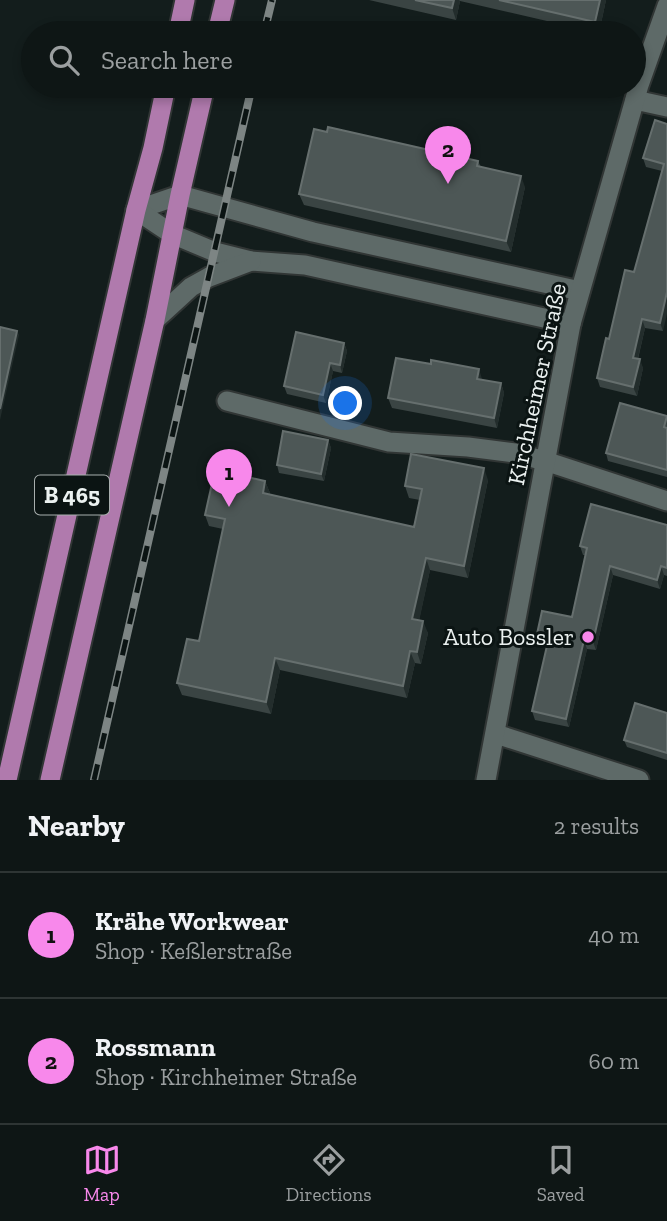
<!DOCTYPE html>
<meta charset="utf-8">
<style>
body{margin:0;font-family:"Zilla Slab",serif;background:#171f1e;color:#f1f3f6}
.you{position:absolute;left:346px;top:404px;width:24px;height:24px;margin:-18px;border:5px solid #fff;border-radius:50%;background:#1a73e8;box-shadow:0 0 0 10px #1a73e833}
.badge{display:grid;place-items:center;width:46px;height:46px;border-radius:50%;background:#f888eb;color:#111;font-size:23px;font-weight:700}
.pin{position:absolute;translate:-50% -58px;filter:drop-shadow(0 2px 4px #0008)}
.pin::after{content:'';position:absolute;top:37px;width:24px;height:21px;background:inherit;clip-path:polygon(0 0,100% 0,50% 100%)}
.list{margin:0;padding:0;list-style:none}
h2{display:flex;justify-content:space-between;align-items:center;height:91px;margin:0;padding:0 28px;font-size:30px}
h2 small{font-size:23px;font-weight:400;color:#9b9fa0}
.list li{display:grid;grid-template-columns:46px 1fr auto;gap:21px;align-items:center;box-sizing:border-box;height:126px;padding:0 28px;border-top:2px solid #2e3534}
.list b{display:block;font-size:26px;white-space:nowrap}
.list p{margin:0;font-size:23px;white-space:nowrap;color:#9b9fa0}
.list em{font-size:23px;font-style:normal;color:#9b9fa0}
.icon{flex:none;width:38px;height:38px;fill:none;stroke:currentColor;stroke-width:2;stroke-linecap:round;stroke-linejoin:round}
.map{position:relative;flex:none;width:667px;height:780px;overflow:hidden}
.search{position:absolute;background:#0e1615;box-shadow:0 4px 10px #0003;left:21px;right:21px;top:21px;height:77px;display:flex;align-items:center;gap:18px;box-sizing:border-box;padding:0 24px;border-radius:38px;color:#9b9fa0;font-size:26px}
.sheet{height:343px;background:#0e1615}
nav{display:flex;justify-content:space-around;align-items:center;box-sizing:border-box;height:98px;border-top:2px solid #2e3534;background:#0e1615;font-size:19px;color:#9b9fa0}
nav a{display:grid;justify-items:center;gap:4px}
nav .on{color:#f888eb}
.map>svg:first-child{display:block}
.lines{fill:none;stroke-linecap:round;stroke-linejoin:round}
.minor-casing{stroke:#313635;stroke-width:23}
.tertiary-casing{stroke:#313635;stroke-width:23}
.primary-casing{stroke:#313635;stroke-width:23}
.minor{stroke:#5e6a68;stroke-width:19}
.tertiary{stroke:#5e6a68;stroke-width:19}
.primary{stroke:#b07aad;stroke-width:19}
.rail-casing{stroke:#7d8584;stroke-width:8}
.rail{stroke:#0b1413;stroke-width:5;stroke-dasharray:16;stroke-linecap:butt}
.wall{fill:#3a4443}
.shaded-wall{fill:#232d2c}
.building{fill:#4d5756;stroke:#666f6e;stroke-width:2}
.poi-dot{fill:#f888eb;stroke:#0b1413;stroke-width:2.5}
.labels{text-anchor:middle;stroke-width:6;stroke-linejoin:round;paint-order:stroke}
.shield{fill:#0b1413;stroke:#a8afae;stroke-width:2}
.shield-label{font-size:23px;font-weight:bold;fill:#ebf1f0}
.street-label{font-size:24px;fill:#ebf1f0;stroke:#0b1413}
.poi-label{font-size:24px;fill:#ebf1f0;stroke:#0b1413;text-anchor:end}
</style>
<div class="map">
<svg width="667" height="780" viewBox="0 0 667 780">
<rect width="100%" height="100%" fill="#131d1c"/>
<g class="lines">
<!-- minor casing -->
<g class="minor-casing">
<g id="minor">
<path d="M 635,100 L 667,107"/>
<path d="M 136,210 L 180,195 L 313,232 L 580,291"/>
<path d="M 136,210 L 172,234 L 215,252 L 251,261 L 305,265 L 571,324"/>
<path d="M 155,320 L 191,287 L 209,277 L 251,261"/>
<path d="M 227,401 L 389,442 L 468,447 L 515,453 L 545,461 L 667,501"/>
<path d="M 496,734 L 639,780"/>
</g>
</g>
<!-- tertiary casing -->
<g class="tertiary-casing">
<path id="tertiary" d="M 486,780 L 571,324 L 639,85 L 667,6"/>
</g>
<!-- primary casing -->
<g class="primary-casing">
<g id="primary">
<path d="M 178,33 L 185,0"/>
<path d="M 217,33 L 225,0"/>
<path d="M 7,780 L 136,210 L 153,148 L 166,86"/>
<path d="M 50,780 L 155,320 L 180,195 L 205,86"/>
</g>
</g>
<!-- minor -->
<use href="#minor" class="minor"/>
<!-- tertiary -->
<use href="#tertiary" class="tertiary"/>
<!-- primary -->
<use href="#primary" class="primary"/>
<!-- rail casing -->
<g class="rail-casing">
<g id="rail">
<path d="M 264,33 L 272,0"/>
<path d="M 94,780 L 252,86"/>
</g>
</g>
<!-- rail -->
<use href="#rail" class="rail"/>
</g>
<!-- wall -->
<g class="wall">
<path d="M 369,0 L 606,0 L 599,33 L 460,1 L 456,20 Z"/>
<path d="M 667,124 L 663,331 L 645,328 L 638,359 L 643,368 L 637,396 L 600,387 L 597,378 L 609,339 L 634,272 L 662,171 L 646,167 L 643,158 Z"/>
<path d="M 478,161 L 481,167 L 525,187 L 511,252 L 304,205 L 299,194 Z"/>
<path d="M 344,343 L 347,351 L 342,373 L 333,371 L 326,403 L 287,394 L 284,386 Z"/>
<path d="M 482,380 L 501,383 L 504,393 L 497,428 L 392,408 L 388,398 Z"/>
<path d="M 667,416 L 667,477 L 608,461 L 606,453 Z"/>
<path d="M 328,440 L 331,448 L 324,481 L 279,473 L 277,465 Z"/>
<path d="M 488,480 L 468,578 L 430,570 L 419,620 L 428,633 L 421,664 L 415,663 L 407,698 L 280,670 L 271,714 L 182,695 L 177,683 L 199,641 L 223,529 L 209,526 L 205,515 L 265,481 L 270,493 L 269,495 L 414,527 L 420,500 L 409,498 L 405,486 Z"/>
<path d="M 667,525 L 667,576 L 664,575 L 660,589 L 613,575 L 596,650 L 587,649 L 569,727 L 535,720 L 532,711 L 547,645 L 540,643 L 537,634 L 572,617 L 585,555 L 583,555 L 580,546 Z"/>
<path d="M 667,713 L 667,760 L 627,747 L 624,740 Z"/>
</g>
<!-- shaded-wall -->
<g class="shaded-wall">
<path d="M 454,0 L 459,0 L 460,1 L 456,20 L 452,8 Z"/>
<path d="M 600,0 L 606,0 L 599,33 L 595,22 Z"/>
<path d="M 521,176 L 525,187 L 511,252 L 506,241 Z"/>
<path d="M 667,292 L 667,314 L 663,331 L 660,323 Z"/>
<path d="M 642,319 L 645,328 L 636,366 L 633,358 Z"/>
<path d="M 17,331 L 19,335 L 0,420 L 0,409 Z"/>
<path d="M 344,343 L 347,351 L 342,373 L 340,365 Z"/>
<path d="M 640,359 L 643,368 L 637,396 L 633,387 Z"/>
<path d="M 330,363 L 333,371 L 326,403 L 323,395 Z"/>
<path d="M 479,369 L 482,379 L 477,379 Z"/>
<path d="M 501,383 L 504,393 L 497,428 L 494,418 Z"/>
<path d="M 328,440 L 331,448 L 324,481 L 321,474 Z"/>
<path d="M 484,468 L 488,480 L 468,578 L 464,566 Z"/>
<path d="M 265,481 L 270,493 L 267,505 L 263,493 Z"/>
<path d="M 426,558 L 430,570 L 417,631 L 412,619 Z"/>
<path d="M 610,566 L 613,575 L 596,650 L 593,642 Z"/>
<path d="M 661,566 L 664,575 L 660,589 L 657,580 Z"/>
<path d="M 423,621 L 428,633 L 421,664 L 417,652 Z"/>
<path d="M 584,640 L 587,649 L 569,727 L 566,719 Z"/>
<path d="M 410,651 L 415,663 L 407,698 L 403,686 Z"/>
<path d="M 275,658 L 280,670 L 271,714 L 266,702 Z"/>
</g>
<!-- building -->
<g class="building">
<path d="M 415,0 L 454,0 L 452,8 Z"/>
<path d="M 499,0 L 600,0 L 595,22 Z"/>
<path d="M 655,120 L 667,124 L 667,292 L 660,323 L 642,319 L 633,358 L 640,359 L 633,387 L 597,378 L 606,338 L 609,339 L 625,270 L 634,272 L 664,164 L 643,158 Z"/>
<path d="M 328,127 L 478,161 L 477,166 L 521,176 L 506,241 L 299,194 L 314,129 L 327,132 Z"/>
<path d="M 0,327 L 17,331 L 0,409 Z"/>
<path d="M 296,332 L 344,343 L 340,365 L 330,363 L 323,395 L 284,386 Z"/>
<path d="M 396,358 L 431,364 L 431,360 L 479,369 L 477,379 L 501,383 L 494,418 L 388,398 Z"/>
<path d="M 620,403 L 667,416 L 664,427 L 667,428 L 667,470 L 606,453 Z"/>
<path d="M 283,431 L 328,440 L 321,474 L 277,465 Z"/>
<path d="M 411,454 L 484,468 L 464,566 L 426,558 L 412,619 L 423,621 L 417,652 L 410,651 L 403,686 L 275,658 L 266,702 L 177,683 L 187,639 L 199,641 L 225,519 L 205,515 L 215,470 L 265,481 L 263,493 L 414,527 L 422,489 L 405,486 Z"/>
<path d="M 591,504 L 667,525 L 667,568 L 661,566 L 657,580 L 610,566 L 593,642 L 584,640 L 566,719 L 532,711 L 549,637 L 537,634 L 542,611 L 572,617 L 587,548 L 580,546 Z"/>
<path d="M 635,703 L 667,713 L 667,753 L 624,740 Z"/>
</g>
<!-- markers -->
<circle class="poi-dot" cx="588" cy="637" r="7"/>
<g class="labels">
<!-- shield labels -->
<rect class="shield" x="35" y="475.5" width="74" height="39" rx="5"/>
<g class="shield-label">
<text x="72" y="503">B 465</text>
</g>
<!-- street labels -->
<g class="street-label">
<text transform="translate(537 384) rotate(-78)" y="8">Kirchheimer Straße</text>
</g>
<!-- poi labels -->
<g class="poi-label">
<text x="574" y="645">Auto Bossler</text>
</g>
</g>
</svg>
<div class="you"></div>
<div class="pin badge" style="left:229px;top:507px">1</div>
<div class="pin badge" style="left:448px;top:184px">2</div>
<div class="search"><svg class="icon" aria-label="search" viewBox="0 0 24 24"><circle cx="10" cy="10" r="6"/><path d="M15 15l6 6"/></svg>Search here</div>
</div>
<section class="sheet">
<h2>Nearby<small>2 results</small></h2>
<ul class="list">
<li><span class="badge">1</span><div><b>Krähe Workwear</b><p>Shop · Keßlerstraße</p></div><em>40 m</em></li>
<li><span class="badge">2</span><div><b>Rossmann</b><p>Shop · Kirchheimer Straße</p></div><em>60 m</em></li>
</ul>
</section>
<nav>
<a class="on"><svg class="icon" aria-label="map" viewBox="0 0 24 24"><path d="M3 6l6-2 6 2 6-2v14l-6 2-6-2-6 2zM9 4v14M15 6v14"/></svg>Map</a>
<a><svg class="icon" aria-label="directions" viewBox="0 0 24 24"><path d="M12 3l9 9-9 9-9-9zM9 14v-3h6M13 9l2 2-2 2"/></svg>Directions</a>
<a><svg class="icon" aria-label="saved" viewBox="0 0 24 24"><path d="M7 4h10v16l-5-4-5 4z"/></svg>Saved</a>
</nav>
